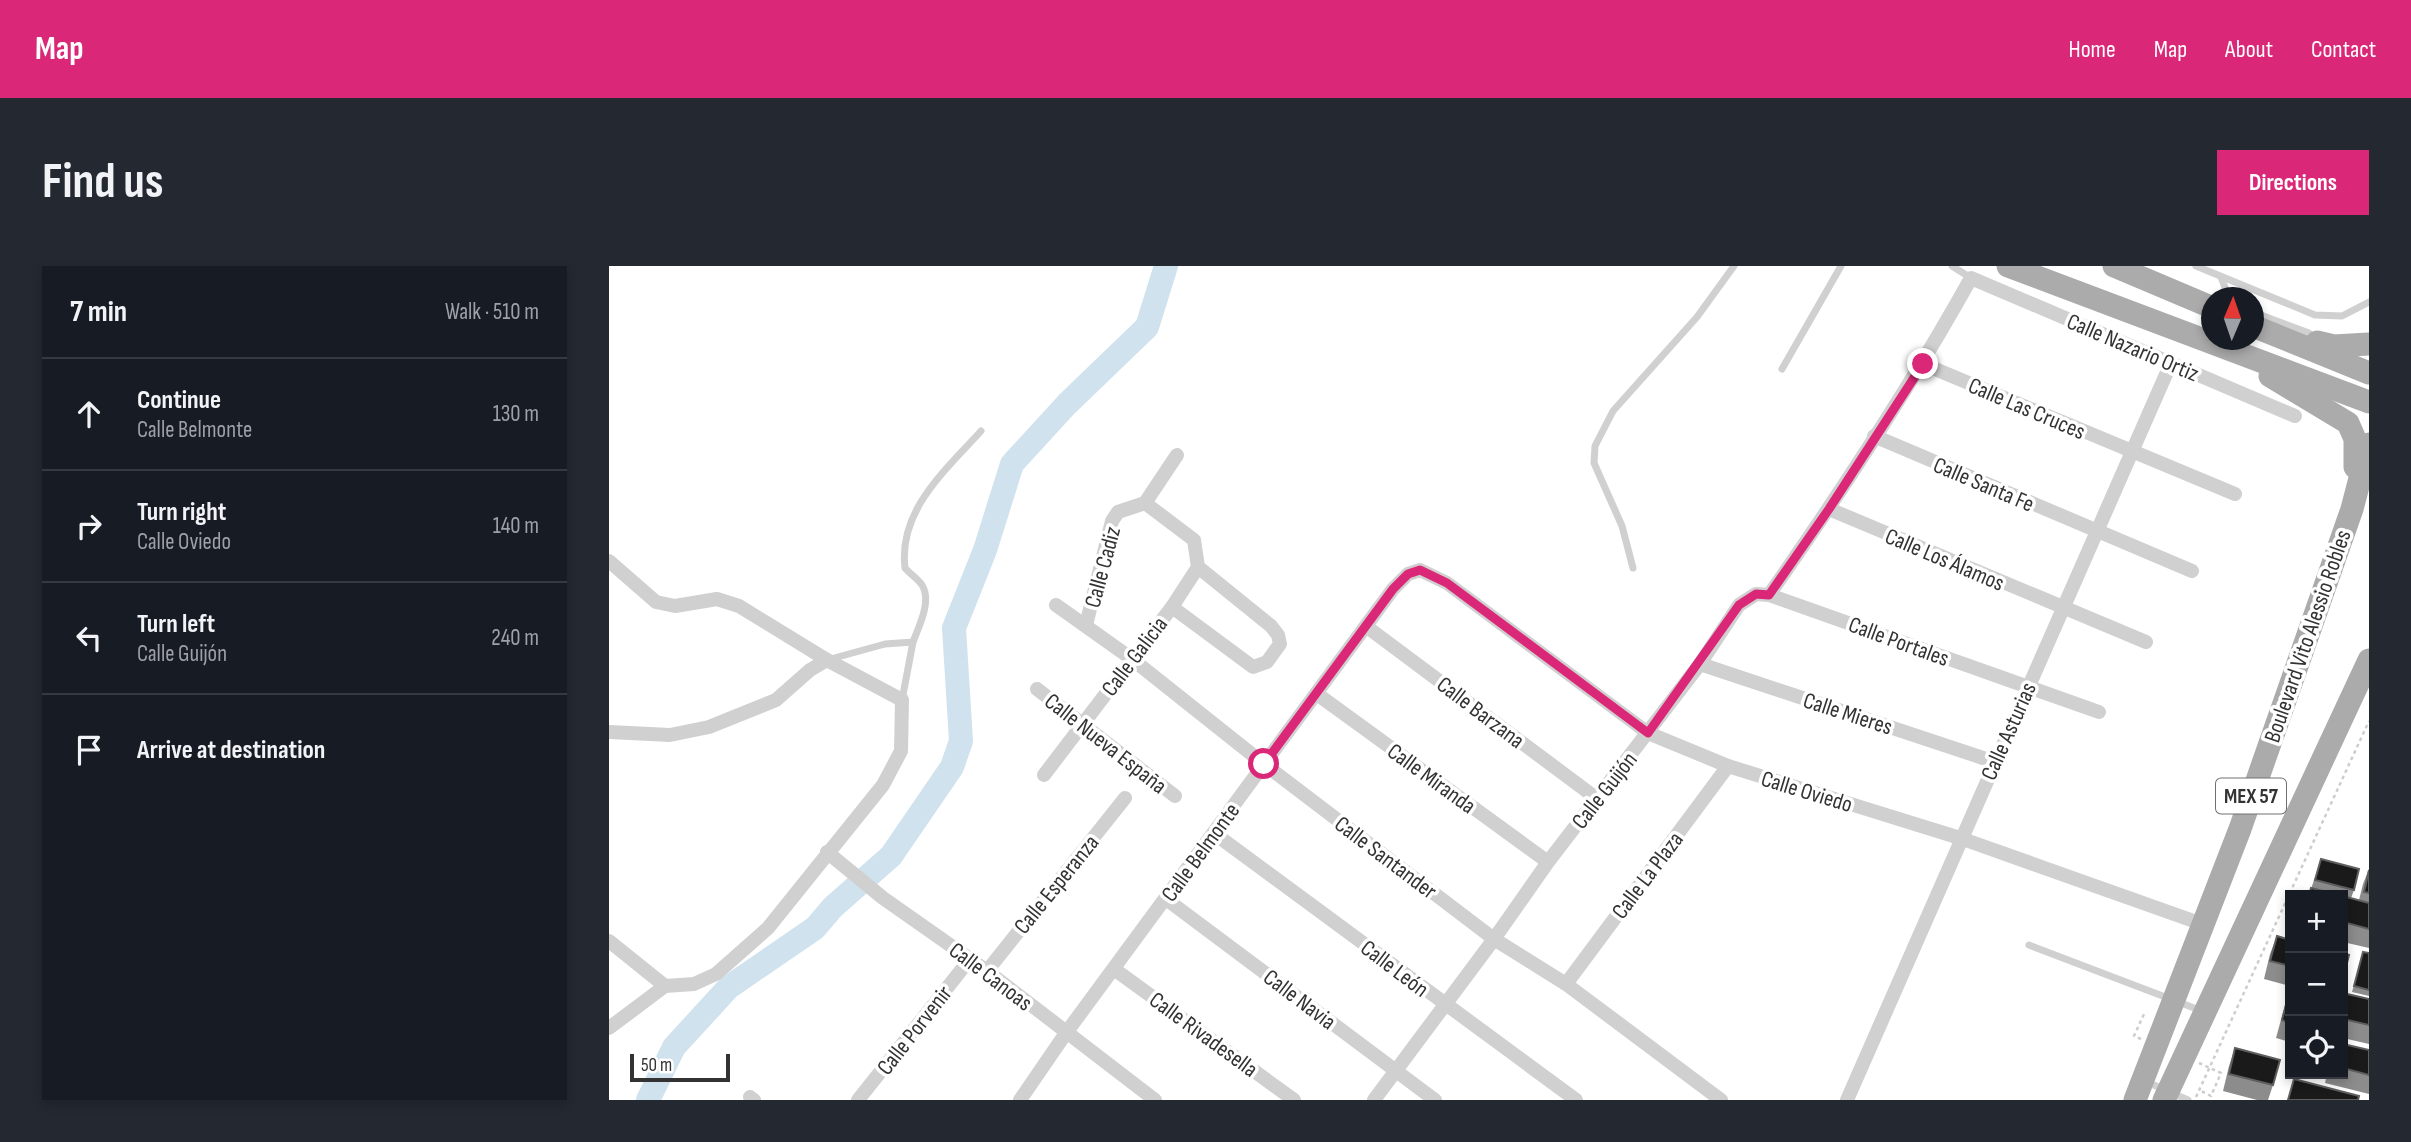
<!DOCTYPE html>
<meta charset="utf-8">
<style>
body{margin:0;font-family:"Sofia Sans Condensed",sans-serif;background:#242831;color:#f1f3f6}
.controls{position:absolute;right:21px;bottom:21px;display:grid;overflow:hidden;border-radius:0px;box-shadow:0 4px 10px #0003}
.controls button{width:63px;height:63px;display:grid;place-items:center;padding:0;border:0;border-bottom:2px solid #363941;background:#171b24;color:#f1f3f6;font:35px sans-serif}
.compass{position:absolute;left:1592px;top:21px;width:63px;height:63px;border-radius:50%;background:#171b24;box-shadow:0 4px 10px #0003;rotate:2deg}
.scale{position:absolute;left:21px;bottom:18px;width:100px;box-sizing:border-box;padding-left:7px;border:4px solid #333;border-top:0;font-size:19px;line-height:24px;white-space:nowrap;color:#333;-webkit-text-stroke:5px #fff;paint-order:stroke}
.stop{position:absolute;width:21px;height:21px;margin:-16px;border:5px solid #db2777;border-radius:50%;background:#fff}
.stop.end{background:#db2777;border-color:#fff;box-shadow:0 2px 7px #0008}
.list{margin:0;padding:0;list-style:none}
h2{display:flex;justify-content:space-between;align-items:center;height:91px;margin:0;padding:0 28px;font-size:30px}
h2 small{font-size:23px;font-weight:400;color:#9ea1a6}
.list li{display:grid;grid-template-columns:46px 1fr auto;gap:21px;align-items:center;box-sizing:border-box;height:112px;padding:0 28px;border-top:2px solid #363941}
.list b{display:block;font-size:26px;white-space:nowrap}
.list p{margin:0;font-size:23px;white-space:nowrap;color:#9ea1a6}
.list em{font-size:23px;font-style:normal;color:#9ea1a6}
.icon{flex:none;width:38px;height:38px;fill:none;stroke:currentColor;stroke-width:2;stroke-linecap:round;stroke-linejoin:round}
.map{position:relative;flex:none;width:1760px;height:834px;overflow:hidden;border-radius:0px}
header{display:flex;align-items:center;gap:42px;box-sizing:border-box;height:98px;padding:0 35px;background:#db2777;color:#fff}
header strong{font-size:33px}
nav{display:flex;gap:38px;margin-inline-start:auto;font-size:24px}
.intro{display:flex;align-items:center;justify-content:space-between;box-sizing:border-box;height:168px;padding:0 42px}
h1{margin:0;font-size:49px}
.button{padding:18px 32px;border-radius:0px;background:#db2777;color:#fff;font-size:24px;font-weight:700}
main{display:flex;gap:42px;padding:0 42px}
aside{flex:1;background:#171b24;border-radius:0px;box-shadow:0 4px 10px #0003}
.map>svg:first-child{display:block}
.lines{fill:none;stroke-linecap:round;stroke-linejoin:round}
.river{stroke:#cfe2ee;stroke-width:24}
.path{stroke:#cdcdcd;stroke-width:2.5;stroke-dasharray:3.5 3.5;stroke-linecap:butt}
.service{stroke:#d0d0d0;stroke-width:7}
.minor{stroke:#d0d0d0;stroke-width:14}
.primary{stroke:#ababab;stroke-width:23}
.wall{fill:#8c8c8c}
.building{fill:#1a1a1a;stroke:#5f5f5f;stroke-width:2}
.route{stroke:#db2777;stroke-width:9}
.labels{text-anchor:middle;stroke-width:7;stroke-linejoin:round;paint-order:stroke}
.shield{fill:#fff;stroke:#707070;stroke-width:2}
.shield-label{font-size:21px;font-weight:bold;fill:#333}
.street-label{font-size:23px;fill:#333;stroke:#fff}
</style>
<header>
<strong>Map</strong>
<nav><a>Home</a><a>Map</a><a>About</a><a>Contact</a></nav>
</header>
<div class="intro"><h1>Find us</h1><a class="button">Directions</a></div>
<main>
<aside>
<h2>7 min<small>Walk · 510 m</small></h2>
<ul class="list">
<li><svg class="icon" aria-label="ahead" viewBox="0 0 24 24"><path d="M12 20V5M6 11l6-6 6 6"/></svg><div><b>Continue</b><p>Calle Belmonte</p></div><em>130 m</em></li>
<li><svg class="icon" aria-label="right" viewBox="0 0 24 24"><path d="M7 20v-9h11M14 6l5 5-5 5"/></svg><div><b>Turn right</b><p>Calle Oviedo</p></div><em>140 m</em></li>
<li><svg class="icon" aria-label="left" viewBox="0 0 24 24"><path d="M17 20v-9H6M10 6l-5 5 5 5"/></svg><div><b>Turn left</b><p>Calle Guijón</p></div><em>240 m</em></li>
<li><svg class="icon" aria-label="arrive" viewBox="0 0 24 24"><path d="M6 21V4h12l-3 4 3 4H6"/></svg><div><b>Arrive at destination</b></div></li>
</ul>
</aside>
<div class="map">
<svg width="1760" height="834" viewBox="0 0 1760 834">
<rect width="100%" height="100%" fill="#fff"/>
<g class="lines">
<!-- river -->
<path class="river" d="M 39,834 L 65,781 L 120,721 L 206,662 L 224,641 L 282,590 L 343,501 L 352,475 L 345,362 L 376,284 L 403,198 L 458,138 L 538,61 L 557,0"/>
<!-- path -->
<g class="path">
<path d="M 1532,773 L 1525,770 L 1535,748 L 1538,749"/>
<path d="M 1590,797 L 1612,807 L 1602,830 L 1590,824"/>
<path d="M 1587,831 L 1760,455"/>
</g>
<!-- service -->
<g class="service">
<path d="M 1343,0 L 1362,12"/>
<path d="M 1587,0 L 1706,49 L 1733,50 L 1760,36"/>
<path d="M 1612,11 L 1620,32"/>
<path d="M 1644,46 L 1700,67"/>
<path d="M 1173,103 L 1232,0"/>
<path d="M 1024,302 L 1013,260 L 985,197 L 986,180 L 1004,145 L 1088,51 L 1125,0"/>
<path d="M 218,394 L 276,378 L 304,376 C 310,360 323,335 313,319 C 308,312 301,308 296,302 C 289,244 337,204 372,165"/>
<path d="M 293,434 L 304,376"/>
<path d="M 1420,679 L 1593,745"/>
<path d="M 1538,816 L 1579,834"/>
</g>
<!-- minor -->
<g class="minor">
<path d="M 1314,98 L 1626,228"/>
<path d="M 1265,170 L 1583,305"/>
<path d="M 1220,243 L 1537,376"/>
<path d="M 0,295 L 47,336 L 66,340 L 108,333 L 130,340 L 218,394 L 293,434 L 292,485 L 274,519 L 159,662 L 107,708 L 85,718 L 56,720 L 0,762"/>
<path d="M 1160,329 L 1490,446"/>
<path d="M 447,339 L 523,393 L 655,498 L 885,673 L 957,718 L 1112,834"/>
<path d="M 563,341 L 644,401 L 658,396 L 671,378 L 669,369 L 662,360 L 589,301"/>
<path d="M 477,359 L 503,255 L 509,246 L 536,237 L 568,189"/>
<path d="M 758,361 L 987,532"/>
<path d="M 1091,398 L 1386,496"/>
<path d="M 428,423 L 566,530"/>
<path d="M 708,428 L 939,596"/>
<path d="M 0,466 L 61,469 L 100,461 L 167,434 L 201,404 L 218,394"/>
<path d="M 435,509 L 563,341 L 589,301 L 585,274 L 536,237"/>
<path d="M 606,568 L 967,834"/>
<path d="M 218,586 L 274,632 L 378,705 L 546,834"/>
<path d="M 557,633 L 826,834"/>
<path d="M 0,675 L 56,720"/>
<path d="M 505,703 L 685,834"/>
<path d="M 378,705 L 516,532"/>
<path d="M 957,718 L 1119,500"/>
<path d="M 141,831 L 145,834"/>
<path d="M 249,834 L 361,693"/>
<path d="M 411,834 L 457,767 L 784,323 L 799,308 L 811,304 L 838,317 L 1039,467 L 1119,500 L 1351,572 L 1596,659"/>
<path d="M 765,834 L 885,673 L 939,596 L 1091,398 L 1130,339 L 1147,328 L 1160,329 C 1232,226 1301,122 1362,12 L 1686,150"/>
<path d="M 1238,834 L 1562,97"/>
</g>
<!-- primary -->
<g class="primary">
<path d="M 1399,0 L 1760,136"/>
<path d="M 1505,0 L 1602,41"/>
<path d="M 1644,60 L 1760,107"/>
<path d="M 1708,76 L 1725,80 L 1760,78"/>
<path d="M 1661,110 L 1739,157 L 1746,173 L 1746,201"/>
<path d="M 1526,834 L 1631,563 L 1743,243 L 1760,178"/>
<path d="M 1555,834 L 1760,394"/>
</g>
</g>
<!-- wall -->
<g class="wall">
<path d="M 1712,593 L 1745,624 L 1742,632 L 1750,634 L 1754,618 L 1760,603 L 1760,682 L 1734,676 L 1734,629 L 1700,629 Z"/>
<path d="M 1668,670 L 1681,674 L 1681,720 L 1655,713 L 1661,688 Z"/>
<path d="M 1754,686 L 1760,687 L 1760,730 L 1743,726 Z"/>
<path d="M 1681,721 L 1681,776 L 1667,772 Z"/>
<path d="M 1734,727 L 1760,733 L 1760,778 L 1734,772 Z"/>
<path d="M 1734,778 L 1760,784 L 1760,828 L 1716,817 L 1718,808 L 1734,808 Z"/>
<path d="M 1626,782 L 1664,819 L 1659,834 L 1648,834 L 1614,825 L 1620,800 Z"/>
</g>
<!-- building -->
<g class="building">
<path d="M 1712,593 L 1750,603 L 1745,624 L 1706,614 Z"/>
<path d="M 1760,604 L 1760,627 L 1755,626 Z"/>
<path d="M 1702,622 L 1730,629 L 1700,629 Z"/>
<path d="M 1734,630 L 1760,637 L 1760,663 L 1734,656 Z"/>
<path d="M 1668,670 L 1681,674 L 1681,700 L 1661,695 Z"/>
<path d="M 1754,686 L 1760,687 L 1760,724 L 1745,720 Z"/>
<path d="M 1734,687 L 1740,689 L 1734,713 Z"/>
<path d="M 1681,724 L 1681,757 L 1673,754 Z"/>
<path d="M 1734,727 L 1760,733 L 1760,759 L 1734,753 Z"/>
<path d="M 1734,778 L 1760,784 L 1760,809 L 1734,802 Z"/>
<path d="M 1626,782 L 1671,794 L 1664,819 L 1620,808 Z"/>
<path d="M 1685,813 L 1750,830 L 1749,834 L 1679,834 Z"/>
</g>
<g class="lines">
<!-- route -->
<path class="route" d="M 655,498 L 784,323 L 799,308 L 811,304 L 838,317 L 1039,467 L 1130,339 L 1147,328 L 1160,329 L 1220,243 L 1314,98"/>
</g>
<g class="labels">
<!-- shield labels -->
<rect class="shield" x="1607" y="512.5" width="70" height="35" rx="5"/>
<g class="shield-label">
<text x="1642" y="537">MEX 57</text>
</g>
<!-- street labels -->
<g class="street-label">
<text transform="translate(1524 81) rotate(23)" y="8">Calle Nazario Ortiz</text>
<text transform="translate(1418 142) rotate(23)" y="8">Calle Las Cruces</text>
<text transform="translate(1375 218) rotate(23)" y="8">Calle Santa Fe</text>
<text transform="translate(1336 293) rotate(23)" y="8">Calle Los Álamos</text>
<text transform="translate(493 301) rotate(-75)" y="8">Calle Cadiz</text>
<text transform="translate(1698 370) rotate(-71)" y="8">Boulevard Vito Alessio Robles</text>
<text transform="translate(1290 375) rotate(20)" y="8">Calle Portales</text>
<text transform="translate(525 390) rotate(-53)" y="8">Calle Galicia</text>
<text transform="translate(872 446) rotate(37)" y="8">Calle Barzana</text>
<text transform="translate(1239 447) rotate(18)" y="8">Calle Mieres</text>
<text transform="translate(1399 465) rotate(-66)" y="8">Calle Asturias</text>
<text transform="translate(497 477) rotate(38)" y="8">Calle Nueva España</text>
<text transform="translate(823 512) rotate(36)" y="8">Calle Miranda</text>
<text transform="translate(995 524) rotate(-52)" y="8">Calle Guijón</text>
<text transform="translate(1198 525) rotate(17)" y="8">Calle Oviedo</text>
<text transform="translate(591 586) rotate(-54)" y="8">Calle Belmonte</text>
<text transform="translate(777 591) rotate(37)" y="8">Calle Santander</text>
<text transform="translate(1038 609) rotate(-53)" y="8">Calle La Plaza</text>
<text transform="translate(447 618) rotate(-51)" y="8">Calle Esperanza</text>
<text transform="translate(786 702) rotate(37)" y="8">Calle León</text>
<text transform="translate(382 710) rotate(37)" y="8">Calle Canoas</text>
<text transform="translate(691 733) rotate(37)" y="8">Calle Navia</text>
<text transform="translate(305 764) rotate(-52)" y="8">Calle Porvenir</text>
<text transform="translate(595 768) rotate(36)" y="8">Calle Rivadesella</text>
</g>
</g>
</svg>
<div class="controls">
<button>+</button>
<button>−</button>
<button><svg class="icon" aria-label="locate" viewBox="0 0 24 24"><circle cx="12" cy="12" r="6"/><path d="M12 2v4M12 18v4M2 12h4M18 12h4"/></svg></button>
</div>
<svg class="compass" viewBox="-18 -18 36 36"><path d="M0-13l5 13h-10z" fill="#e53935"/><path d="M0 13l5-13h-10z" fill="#9ea1a6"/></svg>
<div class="scale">50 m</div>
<div class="stop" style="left:655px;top:498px"></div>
<div class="stop end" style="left:1314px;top:98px"></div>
</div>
</main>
